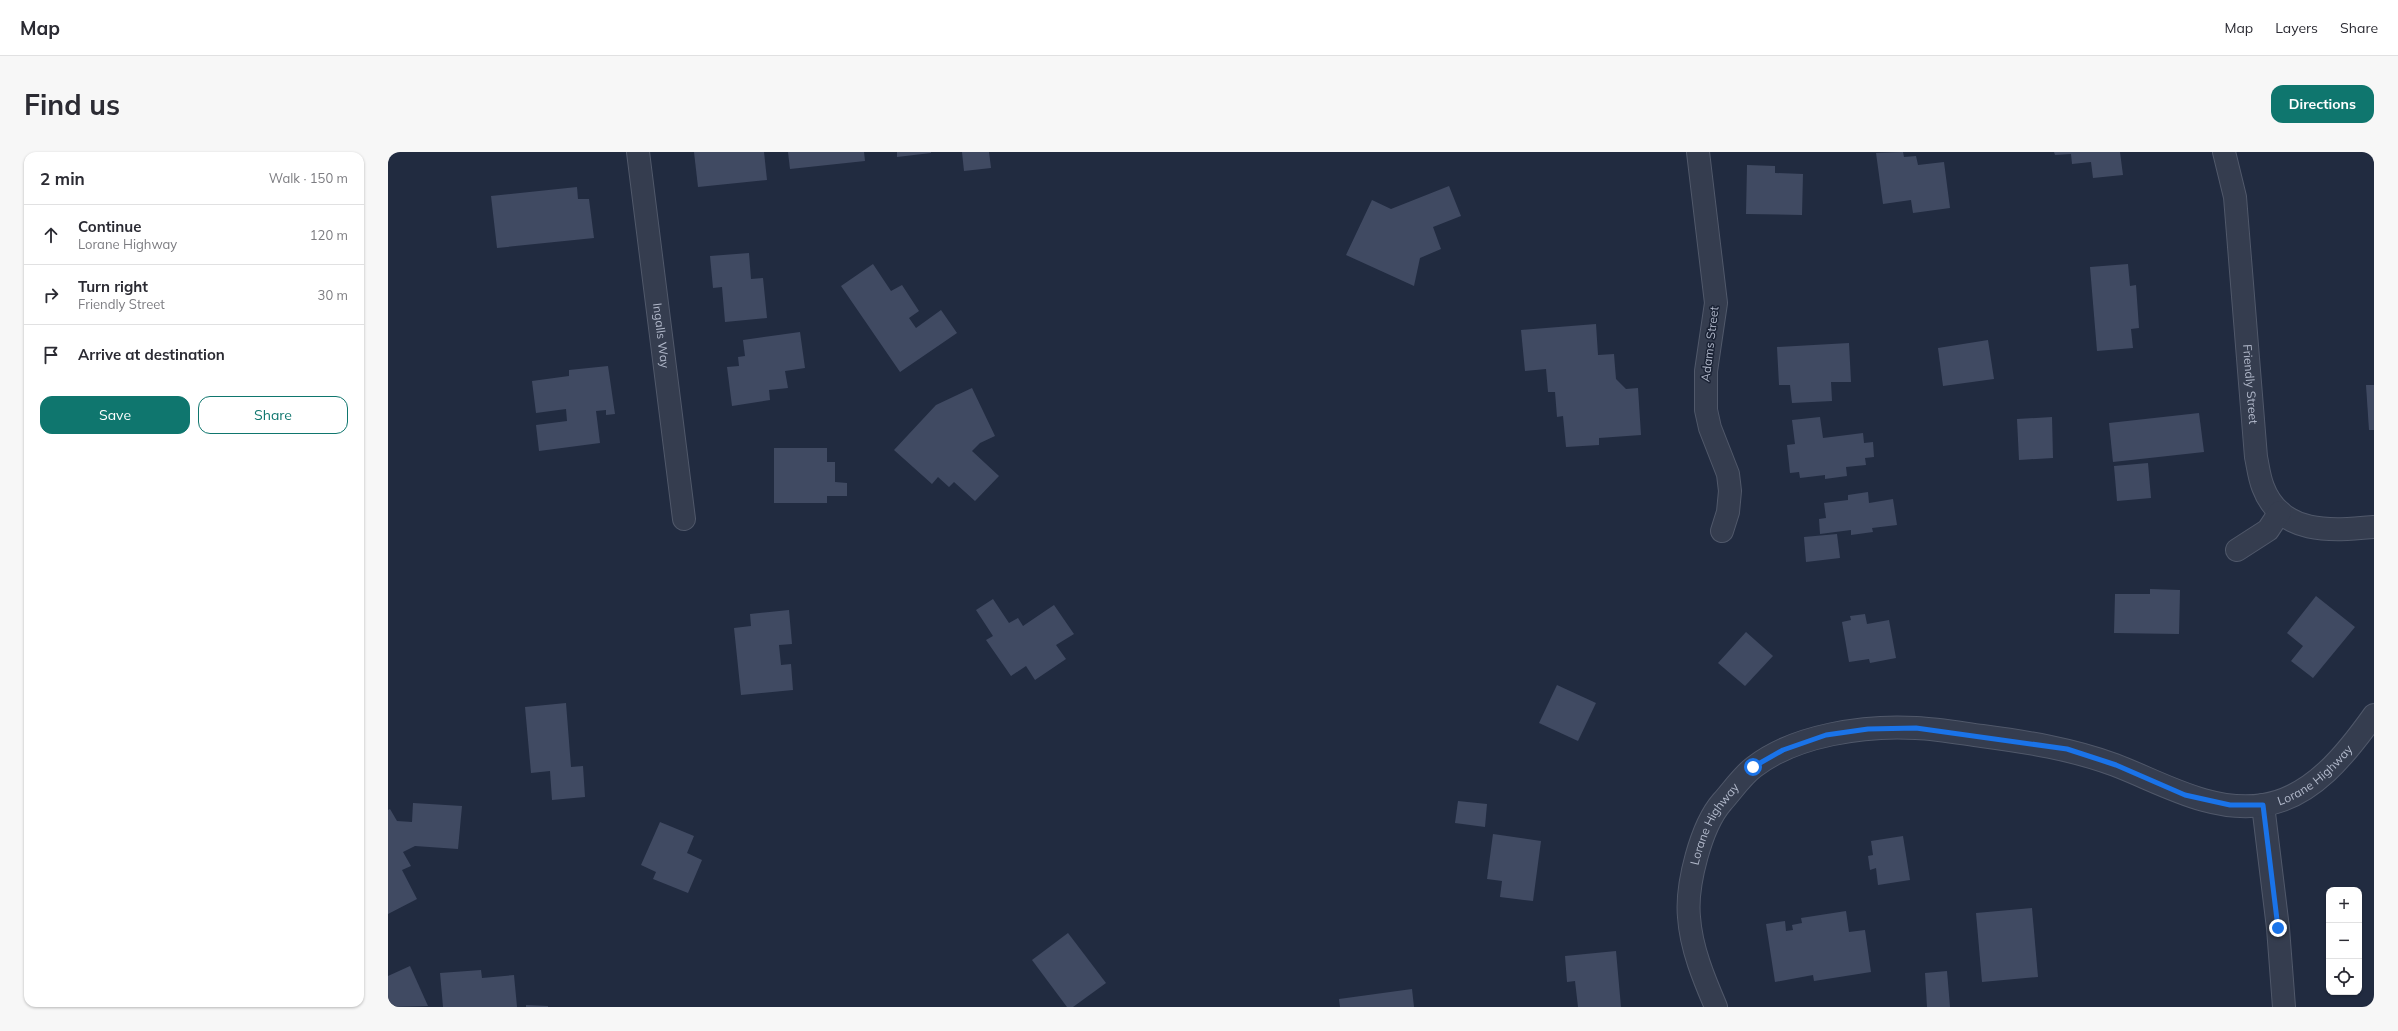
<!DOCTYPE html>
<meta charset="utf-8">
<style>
body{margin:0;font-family:Mulish,sans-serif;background:#f7f7f7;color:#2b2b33}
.controls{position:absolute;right:12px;bottom:12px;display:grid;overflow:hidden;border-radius:8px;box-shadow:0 1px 3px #0004}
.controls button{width:36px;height:36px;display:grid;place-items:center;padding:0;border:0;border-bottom:1px solid #e1e1e2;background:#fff;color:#2b2b33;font:20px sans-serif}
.stop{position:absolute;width:12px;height:12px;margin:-9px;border:3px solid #1a73e8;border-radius:50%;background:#fff}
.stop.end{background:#1a73e8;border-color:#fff;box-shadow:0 1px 4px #0008}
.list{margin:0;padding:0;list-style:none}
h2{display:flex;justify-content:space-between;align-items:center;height:52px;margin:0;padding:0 16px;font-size:17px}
h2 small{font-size:13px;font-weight:400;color:#7c7c81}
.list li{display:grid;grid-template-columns:26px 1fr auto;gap:12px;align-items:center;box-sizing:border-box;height:60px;padding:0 16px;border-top:1px solid #e1e1e2}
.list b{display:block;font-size:15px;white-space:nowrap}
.list p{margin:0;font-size:13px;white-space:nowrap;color:#7c7c81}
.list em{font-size:13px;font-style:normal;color:#7c7c81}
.actions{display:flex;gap:8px;padding:12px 16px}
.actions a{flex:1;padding:9px 0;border:1px solid #0f766e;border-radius:12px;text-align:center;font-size:14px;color:#0f766e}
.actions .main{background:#0f766e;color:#fff}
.icon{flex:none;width:22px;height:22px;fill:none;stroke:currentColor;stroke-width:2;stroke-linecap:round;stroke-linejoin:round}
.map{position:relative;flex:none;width:1986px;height:855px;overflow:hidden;border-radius:12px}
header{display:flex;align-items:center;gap:24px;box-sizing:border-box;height:56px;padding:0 20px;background:#fff;border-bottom:1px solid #e1e1e2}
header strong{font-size:19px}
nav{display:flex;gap:22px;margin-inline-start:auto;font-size:14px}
.intro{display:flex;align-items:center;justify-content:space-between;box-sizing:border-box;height:96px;padding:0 24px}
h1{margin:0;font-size:28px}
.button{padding:10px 18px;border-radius:12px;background:#0f766e;color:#fff;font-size:14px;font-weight:700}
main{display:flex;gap:24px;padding:0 24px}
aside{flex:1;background:#fff;border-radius:12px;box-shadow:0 1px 3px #0004}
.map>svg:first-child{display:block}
.building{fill:#404a62}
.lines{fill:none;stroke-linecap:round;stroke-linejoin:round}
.minor-casing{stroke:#50586a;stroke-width:24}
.minor{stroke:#353d4f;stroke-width:22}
.route{stroke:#1a73e8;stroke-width:5}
.labels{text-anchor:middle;stroke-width:3;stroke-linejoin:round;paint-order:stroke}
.street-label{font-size:12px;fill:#b1b8ca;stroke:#1a2234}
</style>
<header>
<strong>Map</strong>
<nav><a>Map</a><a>Layers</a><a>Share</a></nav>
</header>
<div class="intro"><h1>Find us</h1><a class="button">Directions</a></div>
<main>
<aside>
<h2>2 min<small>Walk · 150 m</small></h2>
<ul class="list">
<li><svg class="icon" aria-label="ahead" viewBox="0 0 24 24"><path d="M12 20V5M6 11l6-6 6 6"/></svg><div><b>Continue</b><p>Lorane Highway</p></div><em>120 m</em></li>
<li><svg class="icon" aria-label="right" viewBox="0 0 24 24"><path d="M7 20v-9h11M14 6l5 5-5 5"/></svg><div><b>Turn right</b><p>Friendly Street</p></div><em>30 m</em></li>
<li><svg class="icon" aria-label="arrive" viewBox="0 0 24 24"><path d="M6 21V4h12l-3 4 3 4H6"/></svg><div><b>Arrive at destination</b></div></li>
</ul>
<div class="actions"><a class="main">Save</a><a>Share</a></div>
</aside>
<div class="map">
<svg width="1986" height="855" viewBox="0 0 1986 855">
<rect width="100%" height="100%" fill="#212b40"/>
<!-- building -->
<g class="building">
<path d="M 306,0 L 376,0 L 379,28 L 310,35 Z"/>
<path d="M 400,0 L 476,0 L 477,9 L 402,17 Z"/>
<path d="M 509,0 L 543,0 L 543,1 L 509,5 Z"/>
<path d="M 574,0 L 601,0 L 603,16 L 576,19 Z"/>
<path d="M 1515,0 L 1516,5 L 1528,4 L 1530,13 L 1556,10 L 1562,56 L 1525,61 L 1523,48 L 1495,52 L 1488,1 Z"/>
<path d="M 1666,0 L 1732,0 L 1735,23 L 1705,26 L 1703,10 L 1684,12 L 1683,2 L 1667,3 Z"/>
<path d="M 1359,13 L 1387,14 L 1387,21 L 1415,22 L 1414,63 L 1358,62 Z"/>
<path d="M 1061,34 L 1073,64 L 1045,75 L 1053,97 L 1032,106 L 1026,134 L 958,103 L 984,48 L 1003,57 Z"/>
<path d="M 189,35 L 190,47 L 201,47 L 206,86 L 109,96 L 103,44 Z"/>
<path d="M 361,101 L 363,127 L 375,126 L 379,166 L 337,170 L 334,135 L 325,136 L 322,104 Z"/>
<path d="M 485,112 L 503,139 L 514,133 L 531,159 L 521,166 L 528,176 L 553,158 L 569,181 L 512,220 L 453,134 Z"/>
<path d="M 1740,112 L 1742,134 L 1748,133 L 1751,176 L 1743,177 L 1745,196 L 1709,199 L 1702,115 Z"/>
<path d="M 1208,172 L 1210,203 L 1226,202 L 1228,227 L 1238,237 L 1250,236 L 1253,283 L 1211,286 L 1211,293 L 1178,295 L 1175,264 L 1169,265 L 1167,240 L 1160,240 L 1158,217 L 1137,219 L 1133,178 Z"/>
<path d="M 412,180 L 417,216 L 397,219 L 400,236 L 381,238 L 382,248 L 344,254 L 339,215 L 351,214 L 350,205 L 357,204 L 355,188 Z"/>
<path d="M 1600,188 L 1606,227 L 1555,234 L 1550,196 Z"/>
<path d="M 1461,191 L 1463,230 L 1443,230 L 1444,249 L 1404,251 L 1402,233 L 1391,233 L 1389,195 Z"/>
<path d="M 220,214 L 227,262 L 218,263 L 218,258 L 208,259 L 212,291 L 151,299 L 148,273 L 179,269 L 178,257 L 148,261 L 144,229 L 181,224 L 181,218 Z"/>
<path d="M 1978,233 L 1986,233 L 1986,278 L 1981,278 Z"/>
<path d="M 584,236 L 607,284 L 592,291 L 584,299 L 611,324 L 587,349 L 566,330 L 561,335 L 550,325 L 544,332 L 506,298 L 548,253 Z"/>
<path d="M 1811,261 L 1816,300 L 1725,310 L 1721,271 Z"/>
<path d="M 1432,265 L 1435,286 L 1475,281 L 1476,291 L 1485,290 L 1486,305 L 1477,306 L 1478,313 L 1458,315 L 1459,324 L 1437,327 L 1437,323 L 1412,326 L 1411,320 L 1402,321 L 1399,293 L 1407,292 L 1404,268 Z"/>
<path d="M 1664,265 L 1665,306 L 1631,308 L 1629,267 Z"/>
<path d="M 386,296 L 439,296 L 439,310 L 447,310 L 447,330 L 459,331 L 459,344 L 439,344 L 439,351 L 386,351 Z"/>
<path d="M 1760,311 L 1763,346 L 1729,349 L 1726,314 Z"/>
<path d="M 1480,340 L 1481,351 L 1505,347 L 1509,373 L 1484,376 L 1485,380 L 1463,383 L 1463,378 L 1432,382 L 1431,367 L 1438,366 L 1436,351 L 1460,348 L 1460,343 Z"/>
<path d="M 1449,382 L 1452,406 L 1418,410 L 1416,385 Z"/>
<path d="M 1762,437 L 1792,438 L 1791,482 L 1726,481 L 1727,442 L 1762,442 Z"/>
<path d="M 1928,444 L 1967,475 L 1925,526 L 1903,509 L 1915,494 L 1899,481 Z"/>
<path d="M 605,447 L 621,471 L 630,466 L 635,474 L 666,453 L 686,482 L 668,493 L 678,507 L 647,528 L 638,514 L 623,524 L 598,488 L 605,484 L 588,458 Z"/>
<path d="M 401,458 L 404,492 L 391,493 L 393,513 L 403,512 L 405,538 L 353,543 L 346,476 L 363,474 L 362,462 Z"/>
<path d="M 1477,462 L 1479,472 L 1501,468 L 1508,506 L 1482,511 L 1481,507 L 1461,510 L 1454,470 L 1463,468 L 1462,464 Z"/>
<path d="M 1358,480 L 1385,504 L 1357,534 L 1330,511 Z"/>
<path d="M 1169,533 L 1208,551 L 1190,589 L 1151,571 Z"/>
<path d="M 178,551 L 183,615 L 195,614 L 197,645 L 164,648 L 162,619 L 143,621 L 137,555 Z"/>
<path d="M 1070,649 L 1099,652 L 1097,675 L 1067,671 Z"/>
<path d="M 25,651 L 74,654 L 70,697 L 27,694 L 15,700 L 23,714 L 14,718 L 29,747 L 0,762 L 0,658 L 2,657 L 9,669 L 24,670 Z"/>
<path d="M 272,670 L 306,684 L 299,701 L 314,708 L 300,741 L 265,727 L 268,720 L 253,713 Z"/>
<path d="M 1105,682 L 1153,689 L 1145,749 L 1112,745 L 1114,729 L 1099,727 Z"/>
<path d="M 1515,684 L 1522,728 L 1490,733 L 1488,716 L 1482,718 L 1480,704 L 1485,703 L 1483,689 Z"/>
<path d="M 1644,756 L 1650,825 L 1594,830 L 1588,761 Z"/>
<path d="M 1458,759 L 1461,780 L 1477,778 L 1483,820 L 1426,829 L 1425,823 L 1387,830 L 1378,772 L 1397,769 L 1398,779 L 1405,778 L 1404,773 L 1414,771 L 1413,766 Z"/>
<path d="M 680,781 L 718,831 L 685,855 L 679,855 L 644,808 Z"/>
<path d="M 1228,799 L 1233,855 L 1190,855 L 1187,829 L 1179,830 L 1177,804 Z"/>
<path d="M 22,814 L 40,854 L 0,855 L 0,824 Z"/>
<path d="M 93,818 L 94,826 L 126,823 L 129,855 L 55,855 L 52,821 Z"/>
<path d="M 1559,819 L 1562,855 L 1539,855 L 1537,821 Z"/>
<path d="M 1024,837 L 1026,855 L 952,855 L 951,847 Z"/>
<path d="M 138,853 L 160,854 L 160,855 L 138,855 Z"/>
</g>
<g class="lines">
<!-- minor casing -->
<g class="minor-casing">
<g id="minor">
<path id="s1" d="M 250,0 L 296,367"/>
<path d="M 1310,0 L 1328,151 L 1318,219 L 1318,258 L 1322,276 L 1340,322 L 1342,339 L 1340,360 L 1334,379"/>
<path id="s2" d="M 1836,0 L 1847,45 L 1868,305 C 1870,314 1871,325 1875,335 C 1893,383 1943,379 1986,375"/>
<path d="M 1849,398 L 1880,378 L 1892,360"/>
<path d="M 1875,653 L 1890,776 L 1896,855"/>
<path id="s3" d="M 1328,855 C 1316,827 1303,796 1301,765 C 1298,733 1313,674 1334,650 C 1344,639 1354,624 1366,615 C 1407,583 1477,573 1528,576 C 1550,577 1572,581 1594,584 C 1639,590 1684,597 1727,613 C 1774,631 1823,661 1875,653 C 1924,646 1959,601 1986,563"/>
</g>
</g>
<!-- minor -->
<use href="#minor" class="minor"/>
</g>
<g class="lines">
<!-- route -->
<path class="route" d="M 1365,615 L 1395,598 L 1438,583 L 1480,577 L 1528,576 L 1679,597 L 1728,613 L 1797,643 L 1842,653 L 1875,653 L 1890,776"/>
</g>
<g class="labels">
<!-- street labels -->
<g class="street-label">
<text dy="4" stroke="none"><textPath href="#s1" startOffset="185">Ingalls Way</textPath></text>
<text transform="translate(1322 192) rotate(-83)" y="4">Adams Street</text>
<text dy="4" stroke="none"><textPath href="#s2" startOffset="234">Friendly Street</textPath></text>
<text dy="4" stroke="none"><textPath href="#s3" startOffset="853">Lorane Highway</textPath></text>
<text dy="4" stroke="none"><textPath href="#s3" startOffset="193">Lorane Highway</textPath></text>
</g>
</g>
</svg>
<div class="controls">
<button>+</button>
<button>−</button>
<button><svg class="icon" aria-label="locate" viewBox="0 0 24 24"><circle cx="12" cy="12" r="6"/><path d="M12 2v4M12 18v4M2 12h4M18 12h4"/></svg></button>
</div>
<div class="stop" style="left:1365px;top:615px"></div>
<div class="stop end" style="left:1890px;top:776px"></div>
</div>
</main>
